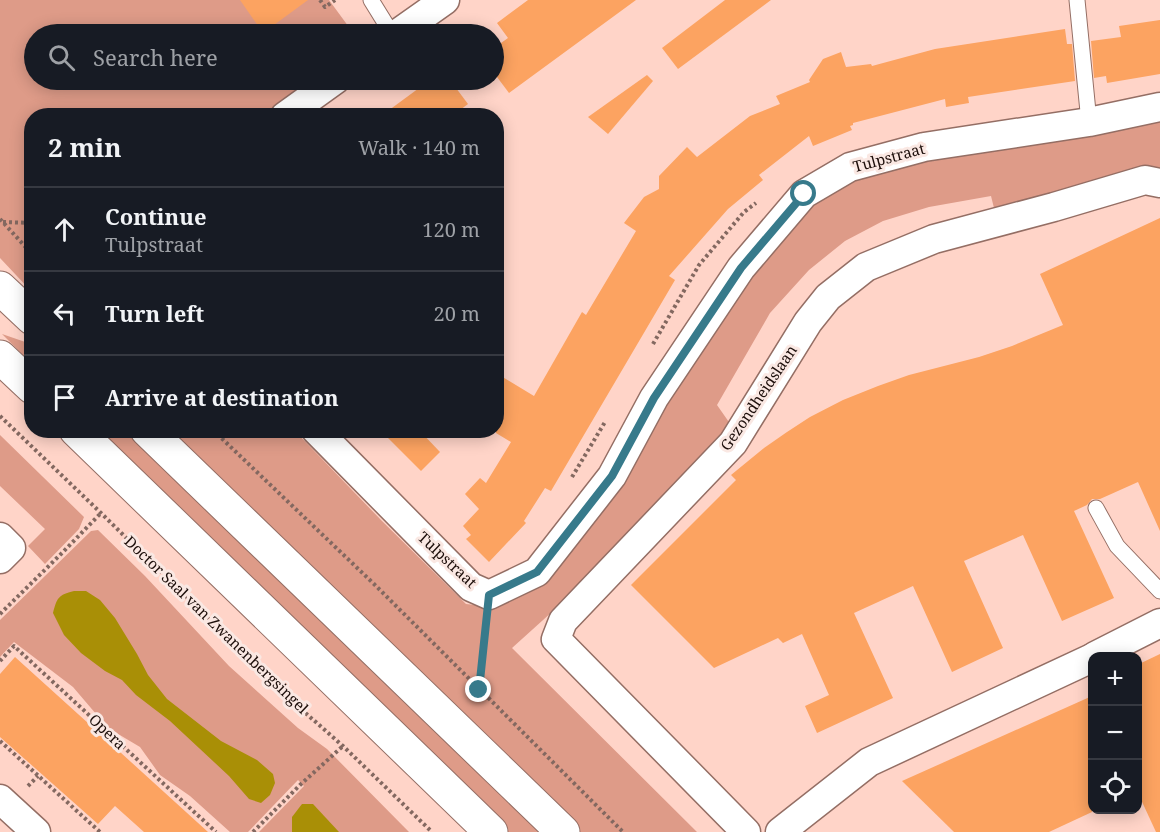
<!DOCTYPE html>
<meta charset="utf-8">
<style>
body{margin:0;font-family:"Noto Serif",serif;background:#242831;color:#f1f3f6}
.controls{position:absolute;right:18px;bottom:18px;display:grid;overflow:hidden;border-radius:12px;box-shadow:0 3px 15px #0003}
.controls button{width:54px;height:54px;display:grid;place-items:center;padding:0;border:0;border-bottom:2px solid #363941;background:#171b24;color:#f1f3f6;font:30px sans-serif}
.stop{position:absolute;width:18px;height:18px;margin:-14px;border:4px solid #377a8b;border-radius:50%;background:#fff}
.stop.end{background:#377a8b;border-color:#fff;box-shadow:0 2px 6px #0008}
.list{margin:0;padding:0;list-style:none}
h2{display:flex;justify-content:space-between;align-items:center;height:78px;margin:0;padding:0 24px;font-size:26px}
h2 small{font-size:20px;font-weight:400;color:#9ea1a6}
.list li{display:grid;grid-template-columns:39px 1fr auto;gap:18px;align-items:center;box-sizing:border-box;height:84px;padding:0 24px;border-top:2px solid #363941}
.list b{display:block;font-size:22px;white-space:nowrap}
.list p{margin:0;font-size:20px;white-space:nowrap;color:#9ea1a6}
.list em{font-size:20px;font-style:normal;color:#9ea1a6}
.icon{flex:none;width:33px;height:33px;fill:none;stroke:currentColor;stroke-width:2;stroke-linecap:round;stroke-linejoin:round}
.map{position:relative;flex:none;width:1160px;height:832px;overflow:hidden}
.search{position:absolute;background:#171b24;box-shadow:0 3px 15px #0003;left:24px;top:24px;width:480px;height:66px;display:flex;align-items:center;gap:15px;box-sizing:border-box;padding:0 21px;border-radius:33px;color:#9ea1a6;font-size:22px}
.panel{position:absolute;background:#171b24;box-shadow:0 3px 15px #0003;left:24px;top:108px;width:480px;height:330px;border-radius:24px}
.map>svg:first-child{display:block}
.green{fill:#de9b88}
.water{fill:#a98f06}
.building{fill:#fca361}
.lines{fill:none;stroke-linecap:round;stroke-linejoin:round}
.lane-casing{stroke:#946e64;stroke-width:17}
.street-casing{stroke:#946e64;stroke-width:31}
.secondary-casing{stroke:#946e64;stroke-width:35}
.path{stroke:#836860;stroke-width:4;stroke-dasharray:3 3;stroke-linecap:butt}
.lane{stroke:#fff;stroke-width:15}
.street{stroke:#fff;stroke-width:28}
.secondary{stroke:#fff;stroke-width:33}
.route{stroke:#377a8b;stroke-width:8}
.labels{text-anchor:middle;stroke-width:6;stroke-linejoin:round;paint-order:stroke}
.street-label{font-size:15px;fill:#1c0e0a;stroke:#fae8e3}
</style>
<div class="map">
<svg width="1160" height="832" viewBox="0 0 1160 832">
<rect width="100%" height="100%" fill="#ffd4c8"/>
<!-- green -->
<g class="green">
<path d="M 0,0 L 329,0 L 354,34 L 34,34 L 34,80 L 318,80 L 270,115 L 32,116 L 31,291 L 0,258 Z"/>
<path d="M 1160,117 L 1160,171 L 996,216 L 991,196 L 929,207 L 883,221 L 845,241 L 809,270 L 770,313 L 717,405 L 731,425 L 655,519 L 512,648 L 697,832 L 578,832 L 164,431 L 295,431 L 382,521 L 466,604 L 494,607 L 528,591 L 724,299 L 780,230 L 834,188 L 896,163 Z"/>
<path d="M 2,334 L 31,344 L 31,363 Z"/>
<path d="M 99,431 L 127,431 L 551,832 L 504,832 Z"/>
<path d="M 0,435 L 84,517 L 79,529 L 45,564 L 28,546 L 45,529 L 0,486 Z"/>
<path d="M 98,530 L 145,576 L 229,666 L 298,728 L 327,749 L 409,832 L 259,832 L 304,786 L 298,780 L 248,832 L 230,832 L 190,796 L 160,775 L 140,747 L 108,728 L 73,687 L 14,642 L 0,657 L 0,620 L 91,531 Z"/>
</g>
<!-- water -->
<g class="water">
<path d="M 74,591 L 86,591 L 100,600 L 115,618 L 137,654 L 148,675 L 167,699 L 221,741 L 257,760 L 273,774 L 275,783 L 270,795 L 261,803 L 249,799 L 229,776 L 170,721 L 136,695 L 122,680 L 105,671 L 81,653 L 64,635 L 53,613 C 57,598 58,595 74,591 Z"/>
<path d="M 302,804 L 313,804 L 339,832 L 292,832 L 292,817 Z"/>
</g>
<!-- building -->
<g class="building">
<path d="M 240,0 L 308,0 L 263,33 Z"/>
<path d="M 528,0 L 636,0 L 509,93 L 494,73 L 494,48 L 508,38 L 497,23 Z"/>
<path d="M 725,0 L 771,0 L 678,69 L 662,48 Z"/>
<path d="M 1160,20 L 1160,74 L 1107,83 L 1106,76 L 1094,78 L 1091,41 L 1121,37 L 1119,26 Z"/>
<path d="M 1065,29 L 1067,44 L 1072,44 L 1075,81 L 968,97 L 969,103 L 946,107 L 945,99 L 853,123 L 853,125 L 850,126 L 852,130 L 813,146 L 809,136 L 759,175 L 763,180 L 728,209 L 669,276 L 675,280 L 551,491 L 545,488 L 524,521 L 526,523 L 489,562 L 466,539 L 471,535 L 463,526 L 479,509 L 465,494 L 480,478 L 486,483 L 511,442 L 496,433 L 496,373 L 534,396 L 582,312 L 586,315 L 636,231 L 624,223 L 644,197 L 659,189 L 659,176 L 687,147 L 697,157 L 750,116 L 780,104 L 776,96 L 810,82 L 809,80 L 823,59 L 841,52 L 846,67 L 871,64 L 872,66 L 935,49 Z"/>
<path d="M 647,75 L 653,81 L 608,134 L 588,117 Z"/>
<path d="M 430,80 L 450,80 L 468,104 L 452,116 L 381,116 Z"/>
<path d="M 1160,218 L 1160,531 L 1138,482 L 1100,499 L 1092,499 L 1087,505 L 1074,511 L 1114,598 L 1062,621 L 1023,535 L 964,561 L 1003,648 L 952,672 L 913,586 L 854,613 L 893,698 L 817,733 L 805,706 L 829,695 L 802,634 L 783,643 L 778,638 L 714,668 L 631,585 L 736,480 L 731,475 L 764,448 L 787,432 L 810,417 L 843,400 L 878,386 L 909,375 L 979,357 L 1012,346 L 1063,325 L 1040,274 Z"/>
<path d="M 380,430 L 419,430 L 440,452 L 421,471 Z"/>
<path d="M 1160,654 L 1160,832 L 1156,832 L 1137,791 L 1137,665 Z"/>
<path d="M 15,657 L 120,752 L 208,832 L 144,832 L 115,806 L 98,824 L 0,737 L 0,674 Z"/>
<path d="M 1092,696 L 1092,812 L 1049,832 L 954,832 L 902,781 Z"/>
</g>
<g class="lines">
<!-- lane casing -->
<g class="lane-casing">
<g id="lane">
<path d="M 371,0 L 392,34"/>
<path d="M 1077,0 L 1089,122"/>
<path d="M 1096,508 L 1117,546 L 1160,591"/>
</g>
</g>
<!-- street casing -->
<g class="street-casing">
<g id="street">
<path d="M 397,34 L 445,0"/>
<path d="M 285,116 L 335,80"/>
<path d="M 316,430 L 471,587 L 489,595 L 537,572 L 612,476 L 654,398 L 741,268 L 804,194 L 850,167 L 924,147 L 1089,122 L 1160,107"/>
<path d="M 0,537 L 11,548 L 0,559"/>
<path d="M 1095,656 L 1160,623"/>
<path d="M 0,799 L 36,832"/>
<path d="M 746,832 L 556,639 L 563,621 L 733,443 L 808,322 L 828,297 L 866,267 L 934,239 L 1054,207 L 1145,180 L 1160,183"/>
<path d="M 780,832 L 869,762 L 1092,658"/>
</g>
</g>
<!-- secondary casing -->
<g class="secondary-casing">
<g id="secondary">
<path d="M 0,288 L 32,318"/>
<path d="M 0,357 L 32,387"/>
<path d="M 76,430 L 491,832"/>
<path d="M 147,430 L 563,832"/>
</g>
</g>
<!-- path -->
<g class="path">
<path d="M 320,0 L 325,7 L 335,0"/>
<path d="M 0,219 L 32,254"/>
<path d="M 3,222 L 32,223"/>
<path d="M 653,344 L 699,265 L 744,212 L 756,203"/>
<path d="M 0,416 L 101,513 L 293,702 L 343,746 L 432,832"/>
<path d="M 213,430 L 374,584 L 623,832"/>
<path d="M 572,477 L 605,422"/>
<path d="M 0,614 L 63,552 L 101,513"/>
<path d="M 0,661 L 14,646 L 216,832"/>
<path d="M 479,690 L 486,622"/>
<path d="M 0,741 L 100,832"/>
<path d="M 28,786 L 38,776"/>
<path d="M 253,832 L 300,785 L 343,746"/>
</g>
<!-- lane -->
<use href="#lane" class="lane"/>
<!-- street -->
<use href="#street" class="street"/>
<!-- secondary -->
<use href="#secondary" class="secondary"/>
</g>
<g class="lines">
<!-- route -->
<path class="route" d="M 479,690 L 489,595 L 537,572 L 612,476 L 654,398 L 741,268 L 804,194"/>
</g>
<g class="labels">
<!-- street labels -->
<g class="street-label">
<text transform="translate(889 158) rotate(-15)" y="5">Tulpstraat</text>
<text transform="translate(759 398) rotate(-56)" y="5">Gezondheidslaan</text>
<text transform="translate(447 560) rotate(43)" y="5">Tulpstraat</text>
<text transform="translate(216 625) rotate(44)" y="5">Doctor Saal van Zwanenbergsingel</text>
<text transform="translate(107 732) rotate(43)" y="5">Opera</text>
</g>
</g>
</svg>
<div class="controls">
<button>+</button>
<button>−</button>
<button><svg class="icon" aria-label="locate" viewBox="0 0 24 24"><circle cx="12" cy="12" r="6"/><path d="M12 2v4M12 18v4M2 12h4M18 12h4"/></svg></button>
</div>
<div class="stop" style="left:804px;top:194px"></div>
<div class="stop end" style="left:479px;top:690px"></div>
<div class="search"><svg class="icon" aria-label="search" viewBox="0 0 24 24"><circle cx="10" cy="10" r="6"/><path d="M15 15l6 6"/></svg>Search here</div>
<section class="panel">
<h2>2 min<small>Walk · 140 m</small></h2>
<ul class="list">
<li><svg class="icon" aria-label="ahead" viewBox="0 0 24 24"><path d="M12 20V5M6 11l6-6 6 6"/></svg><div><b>Continue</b><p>Tulpstraat</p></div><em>120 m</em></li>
<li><svg class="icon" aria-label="left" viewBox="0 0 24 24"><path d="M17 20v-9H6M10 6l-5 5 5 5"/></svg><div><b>Turn left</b></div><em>20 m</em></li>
<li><svg class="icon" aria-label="arrive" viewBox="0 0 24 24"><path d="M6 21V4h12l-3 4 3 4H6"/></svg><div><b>Arrive at destination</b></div></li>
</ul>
</section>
</div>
